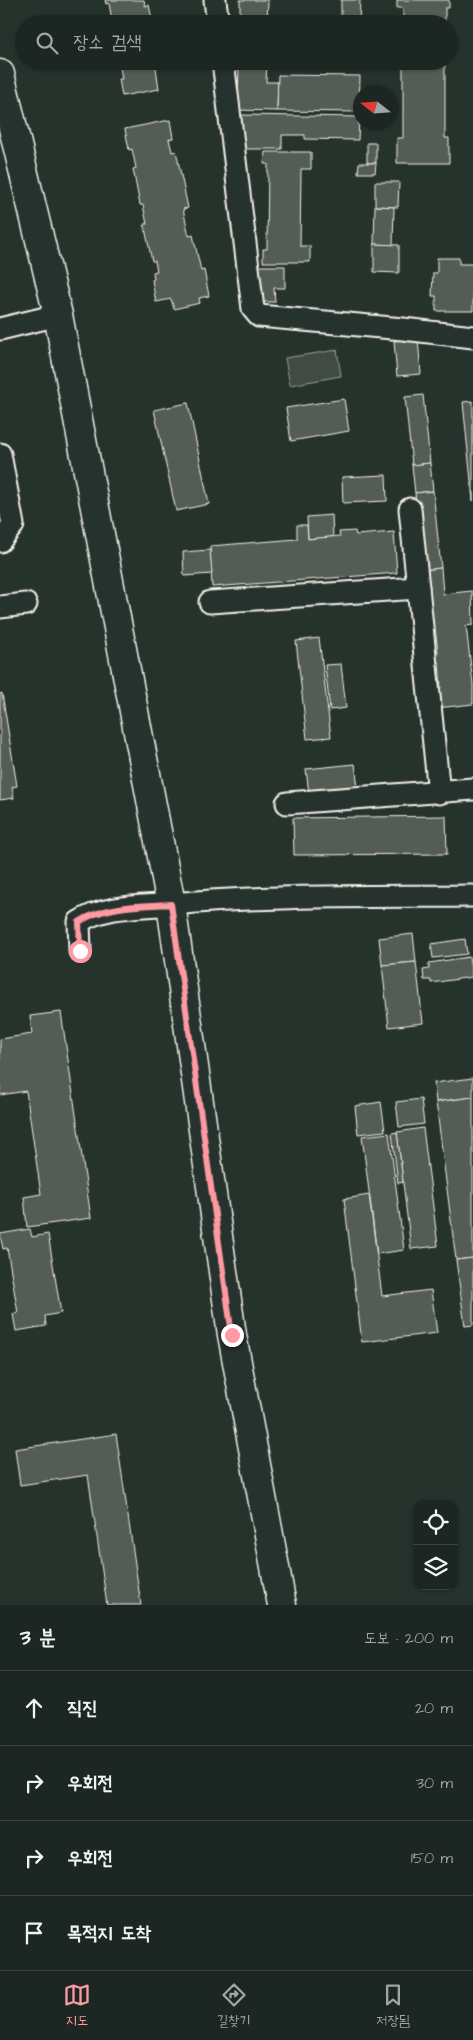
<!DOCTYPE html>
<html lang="ko">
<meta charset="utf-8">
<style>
body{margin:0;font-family:"Architects Daughter","Poor Story",sans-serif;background:#252e2a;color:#f1f3f6}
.controls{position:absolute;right:15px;bottom:15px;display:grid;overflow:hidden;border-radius:10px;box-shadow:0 1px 4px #0004}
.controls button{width:45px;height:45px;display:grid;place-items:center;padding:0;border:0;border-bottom:1px solid #3a4340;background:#1c2622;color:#f1f3f6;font:25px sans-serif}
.compass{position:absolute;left:353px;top:85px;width:45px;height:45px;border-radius:50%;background:#1c2622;box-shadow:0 1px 4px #0004;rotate:287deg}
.stop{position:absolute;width:15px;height:15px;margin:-11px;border:4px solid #ff9aa2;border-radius:50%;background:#fff}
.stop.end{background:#ff9aa2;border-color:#fff;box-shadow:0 1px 5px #0008}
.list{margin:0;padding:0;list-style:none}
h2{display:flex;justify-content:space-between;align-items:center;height:65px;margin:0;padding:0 20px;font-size:21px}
h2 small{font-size:16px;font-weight:400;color:#a0a5a5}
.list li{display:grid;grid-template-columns:32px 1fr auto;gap:15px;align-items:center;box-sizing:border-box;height:75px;padding:0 20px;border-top:1px solid #3a4340}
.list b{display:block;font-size:19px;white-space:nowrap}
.list em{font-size:16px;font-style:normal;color:#a0a5a5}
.icon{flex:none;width:28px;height:28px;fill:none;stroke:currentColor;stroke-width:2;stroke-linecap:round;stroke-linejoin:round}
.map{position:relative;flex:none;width:473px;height:1605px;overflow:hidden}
.search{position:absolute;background:#1c2622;box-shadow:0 1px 4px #0004;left:15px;right:15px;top:15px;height:55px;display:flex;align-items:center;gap:12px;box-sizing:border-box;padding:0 18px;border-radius:28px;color:#a0a5a5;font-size:19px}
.sheet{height:365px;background:#1c2622}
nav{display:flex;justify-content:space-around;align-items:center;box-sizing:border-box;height:70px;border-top:1px solid #3a4340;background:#1c2622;font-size:14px;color:#a0a5a5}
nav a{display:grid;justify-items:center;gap:2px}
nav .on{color:#ff9aa2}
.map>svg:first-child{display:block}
.green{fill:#414b45;stroke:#9a9e96}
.building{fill:#525c55;stroke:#f4f1e8}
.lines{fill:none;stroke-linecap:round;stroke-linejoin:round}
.street-casing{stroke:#f4f1e8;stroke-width:25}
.secondary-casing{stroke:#f4f1e8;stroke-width:31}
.street{stroke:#26332d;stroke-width:21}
.secondary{stroke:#26332d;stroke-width:28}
.route{stroke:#ff9aa2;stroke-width:6}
</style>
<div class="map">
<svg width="473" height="1605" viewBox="0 0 473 1605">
<rect width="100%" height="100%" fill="#26332d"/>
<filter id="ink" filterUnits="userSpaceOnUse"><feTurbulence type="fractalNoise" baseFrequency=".02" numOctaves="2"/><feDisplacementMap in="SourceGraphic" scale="10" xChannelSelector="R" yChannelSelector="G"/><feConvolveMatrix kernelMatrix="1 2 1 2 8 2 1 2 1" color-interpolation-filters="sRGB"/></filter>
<g filter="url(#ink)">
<!-- green -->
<path class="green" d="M 337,350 L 341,376 L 290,385 L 285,358 Z"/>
<!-- building -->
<g class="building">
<path d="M 105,0 L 144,0 L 145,6 L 149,5 L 153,24 L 109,24 L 109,22 L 112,21 L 109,3 L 106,4 Z"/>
<path d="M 240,0 L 268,0 L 267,24 L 240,24 Z"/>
<path d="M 341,0 L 360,0 L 359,24 L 341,24 Z"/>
<path d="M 397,0 L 449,0 L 449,8 L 445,8 L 445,24 L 403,24 L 403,8 L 397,8 Z"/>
<path d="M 119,61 L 155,61 L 159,89 L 122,96 L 119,79 L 122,79 Z"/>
<path d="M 239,61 L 267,61 L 266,82 L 278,82 L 277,111 L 238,110 Z"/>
<path d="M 335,61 L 359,61 L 359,65 L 335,64 Z"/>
<path d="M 403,61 L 445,61 L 445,138 L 449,138 L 449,163 L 397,163 L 397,138 L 403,138 Z"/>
<path d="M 278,75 L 360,76 L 359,112 L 277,111 Z"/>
<path d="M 241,115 L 359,117 L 358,140 L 305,139 L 305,135 L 282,135 L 282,149 L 240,149 Z"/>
<path d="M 170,120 L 173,138 L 169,139 L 172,152 L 176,151 L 188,208 L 183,209 L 189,236 L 193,235 L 201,271 L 204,270 L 209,296 L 199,298 L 200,303 L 174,309 L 171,299 L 156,302 L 152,280 L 154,279 L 153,272 L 157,271 L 155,261 L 152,261 L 144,224 L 147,224 L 143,205 L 140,205 L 133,169 L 136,168 L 132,149 L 129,150 L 125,129 Z"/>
<rect x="367" y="143" width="9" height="20"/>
<path d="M 265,152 L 311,152 L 311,169 L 301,169 L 300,246 L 310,246 L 310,262 L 263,262 L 263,249 L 267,249 L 268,164 L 264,164 Z"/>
<path d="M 359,163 L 376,163 L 375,173 L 358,173 Z"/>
<path d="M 375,182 L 399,182 L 398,207 L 375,206 Z"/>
<path d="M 375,206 L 394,207 L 393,245 L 374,244 Z"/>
<path d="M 374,244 L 399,245 L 399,273 L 374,272 Z"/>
<path d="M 437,258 L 459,258 L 459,264 L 473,264 L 473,311 L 436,311 L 436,296 L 432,296 L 433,273 L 437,273 Z"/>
<path d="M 258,266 L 285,266 L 285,288 L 274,288 L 275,302 L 258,302 Z"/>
<path d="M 418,339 L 421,374 L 397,376 L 394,341 Z"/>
<path d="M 423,395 L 430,463 L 412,465 L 405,397 Z"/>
<path d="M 344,399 L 349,431 L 291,441 L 286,408 Z"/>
<path d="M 473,401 L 473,501 L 463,402 Z"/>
<path d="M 188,403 L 209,504 L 176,511 L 154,410 Z"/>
<path d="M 430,463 L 433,491 L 415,493 L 412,465 Z"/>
<path d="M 386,475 L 387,501 L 343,503 L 342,477 Z"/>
<path d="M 433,491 L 441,568 L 423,570 L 415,493 Z"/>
<path d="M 332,515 L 333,537 L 308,539 L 307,517 Z"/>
<path d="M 297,525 L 307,525 L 308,539 L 340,536 L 339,532 L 355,531 L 356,535 L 394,532 L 397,573 L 212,587 L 210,546 L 297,539 Z"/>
<path d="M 210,550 L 212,574 L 184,576 L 183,552 Z"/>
<path d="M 441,568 L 443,594 L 472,591 L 473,625 L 466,626 L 473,684 L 473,704 L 437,708 L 436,688 L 441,688 L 439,662 L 436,663 L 435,652 L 438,652 L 435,627 L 429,628 L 423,570 Z"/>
<path d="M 319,638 L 331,737 L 307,739 L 296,641 Z"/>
<path d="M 341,664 L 346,708 L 330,710 L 325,665 Z"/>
<path d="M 2,693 L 17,786 L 12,787 L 14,798 L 0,800 L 0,694 Z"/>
<path d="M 355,764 L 358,788 L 309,794 L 306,769 Z"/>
<path d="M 446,816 L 447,854 L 294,855 L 293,818 Z"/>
<path d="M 413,934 L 416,962 L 382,965 L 379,938 Z"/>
<path d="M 465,939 L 467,954 L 433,958 L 431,944 Z"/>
<path d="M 469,957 L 472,977 L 431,983 L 431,980 L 424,980 L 423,970 L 429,969 L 429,963 Z"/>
<path d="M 416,962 L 423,1023 L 389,1027 L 382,965 Z"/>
<path d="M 61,1012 L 91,1218 L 27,1227 L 24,1197 L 41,1194 L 26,1091 L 0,1095 L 0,1039 L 32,1034 L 30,1016 Z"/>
<path d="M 473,1078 L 473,1097 L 436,1102 L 434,1083 Z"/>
<path d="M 473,1097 L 473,1258 L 456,1260 L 436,1102 Z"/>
<path d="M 421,1099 L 424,1124 L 399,1127 L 396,1102 Z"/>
<path d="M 381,1102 L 385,1131 L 358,1134 L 355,1106 Z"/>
<path d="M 423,1128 L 438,1246 L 411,1249 L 397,1132 Z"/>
<path d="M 397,1132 L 403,1182 L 398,1183 L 392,1133 Z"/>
<path d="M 389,1133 L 404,1250 L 377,1254 L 362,1136 Z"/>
<path d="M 369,1195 L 382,1296 L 431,1290 L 437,1333 L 362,1342 L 344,1199 Z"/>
<path d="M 30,1229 L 32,1237 L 48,1234 L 61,1313 L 45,1316 L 46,1326 L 16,1331 L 13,1314 L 18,1313 L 7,1248 L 3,1249 L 0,1234 Z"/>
<path d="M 473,1258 L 473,1325 L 465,1326 L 456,1260 Z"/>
<path d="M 116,1434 L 141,1605 L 107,1605 L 88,1475 L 20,1485 L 15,1449 Z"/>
</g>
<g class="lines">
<!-- street casing -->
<g class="street-casing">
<g id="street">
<path d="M 215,0 L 218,24"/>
<path d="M 223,61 L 253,309 L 259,316 L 403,329 L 473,337"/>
<path d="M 0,329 L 58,315"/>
<path d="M 0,454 L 13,525 L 0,541"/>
<path d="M 410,509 L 439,793"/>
<path d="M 210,602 L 418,588"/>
<path d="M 0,607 L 26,604"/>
<path d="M 287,803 L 473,789"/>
<path d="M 80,951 L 79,922 C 105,905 141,907 172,904 C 271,895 373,897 473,896"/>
</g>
</g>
<!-- secondary casing -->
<g class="secondary-casing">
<path id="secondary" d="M 0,74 L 58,315 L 171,904 L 232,1335 L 282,1605"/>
</g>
<!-- street -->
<use href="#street" class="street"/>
<!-- secondary -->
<use href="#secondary" class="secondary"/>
</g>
</g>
<g class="lines" filter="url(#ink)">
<!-- route -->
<path class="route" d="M 80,951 L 79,922 C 105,905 141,906 171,904 L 232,1335"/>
</g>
</svg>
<div class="controls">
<button><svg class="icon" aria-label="locate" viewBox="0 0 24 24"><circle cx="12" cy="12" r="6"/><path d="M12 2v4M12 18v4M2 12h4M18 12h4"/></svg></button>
<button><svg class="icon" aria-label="layers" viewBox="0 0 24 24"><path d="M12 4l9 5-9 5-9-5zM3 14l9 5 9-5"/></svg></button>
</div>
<svg class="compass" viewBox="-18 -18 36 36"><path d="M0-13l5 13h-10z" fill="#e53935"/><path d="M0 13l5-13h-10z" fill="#a0a5a5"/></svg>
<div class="stop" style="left:80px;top:951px"></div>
<div class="stop end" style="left:232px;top:1335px"></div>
<div class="search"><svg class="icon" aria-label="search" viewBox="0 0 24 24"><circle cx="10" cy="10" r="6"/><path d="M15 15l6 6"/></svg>장소 검색</div>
</div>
<section class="sheet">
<h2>3 분<small>도보 · 200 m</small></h2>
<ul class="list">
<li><svg class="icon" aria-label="ahead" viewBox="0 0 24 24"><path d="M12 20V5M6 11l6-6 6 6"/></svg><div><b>직진</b></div><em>20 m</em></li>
<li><svg class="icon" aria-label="right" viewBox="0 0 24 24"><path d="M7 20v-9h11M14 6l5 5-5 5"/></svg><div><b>우회전</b></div><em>30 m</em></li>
<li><svg class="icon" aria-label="right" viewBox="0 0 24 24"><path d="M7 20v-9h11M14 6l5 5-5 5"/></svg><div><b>우회전</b></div><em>150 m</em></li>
<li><svg class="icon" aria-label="arrive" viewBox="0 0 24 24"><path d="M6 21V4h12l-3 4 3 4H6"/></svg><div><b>목적지 도착</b></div></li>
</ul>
</section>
<nav>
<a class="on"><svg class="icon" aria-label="map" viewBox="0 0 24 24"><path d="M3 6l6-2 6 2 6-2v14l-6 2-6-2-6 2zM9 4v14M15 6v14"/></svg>지도</a>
<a><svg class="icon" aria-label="directions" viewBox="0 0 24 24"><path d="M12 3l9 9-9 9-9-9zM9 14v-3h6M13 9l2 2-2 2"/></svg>길찾기</a>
<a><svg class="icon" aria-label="saved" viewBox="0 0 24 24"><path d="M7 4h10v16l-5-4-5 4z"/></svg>저장됨</a>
</nav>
